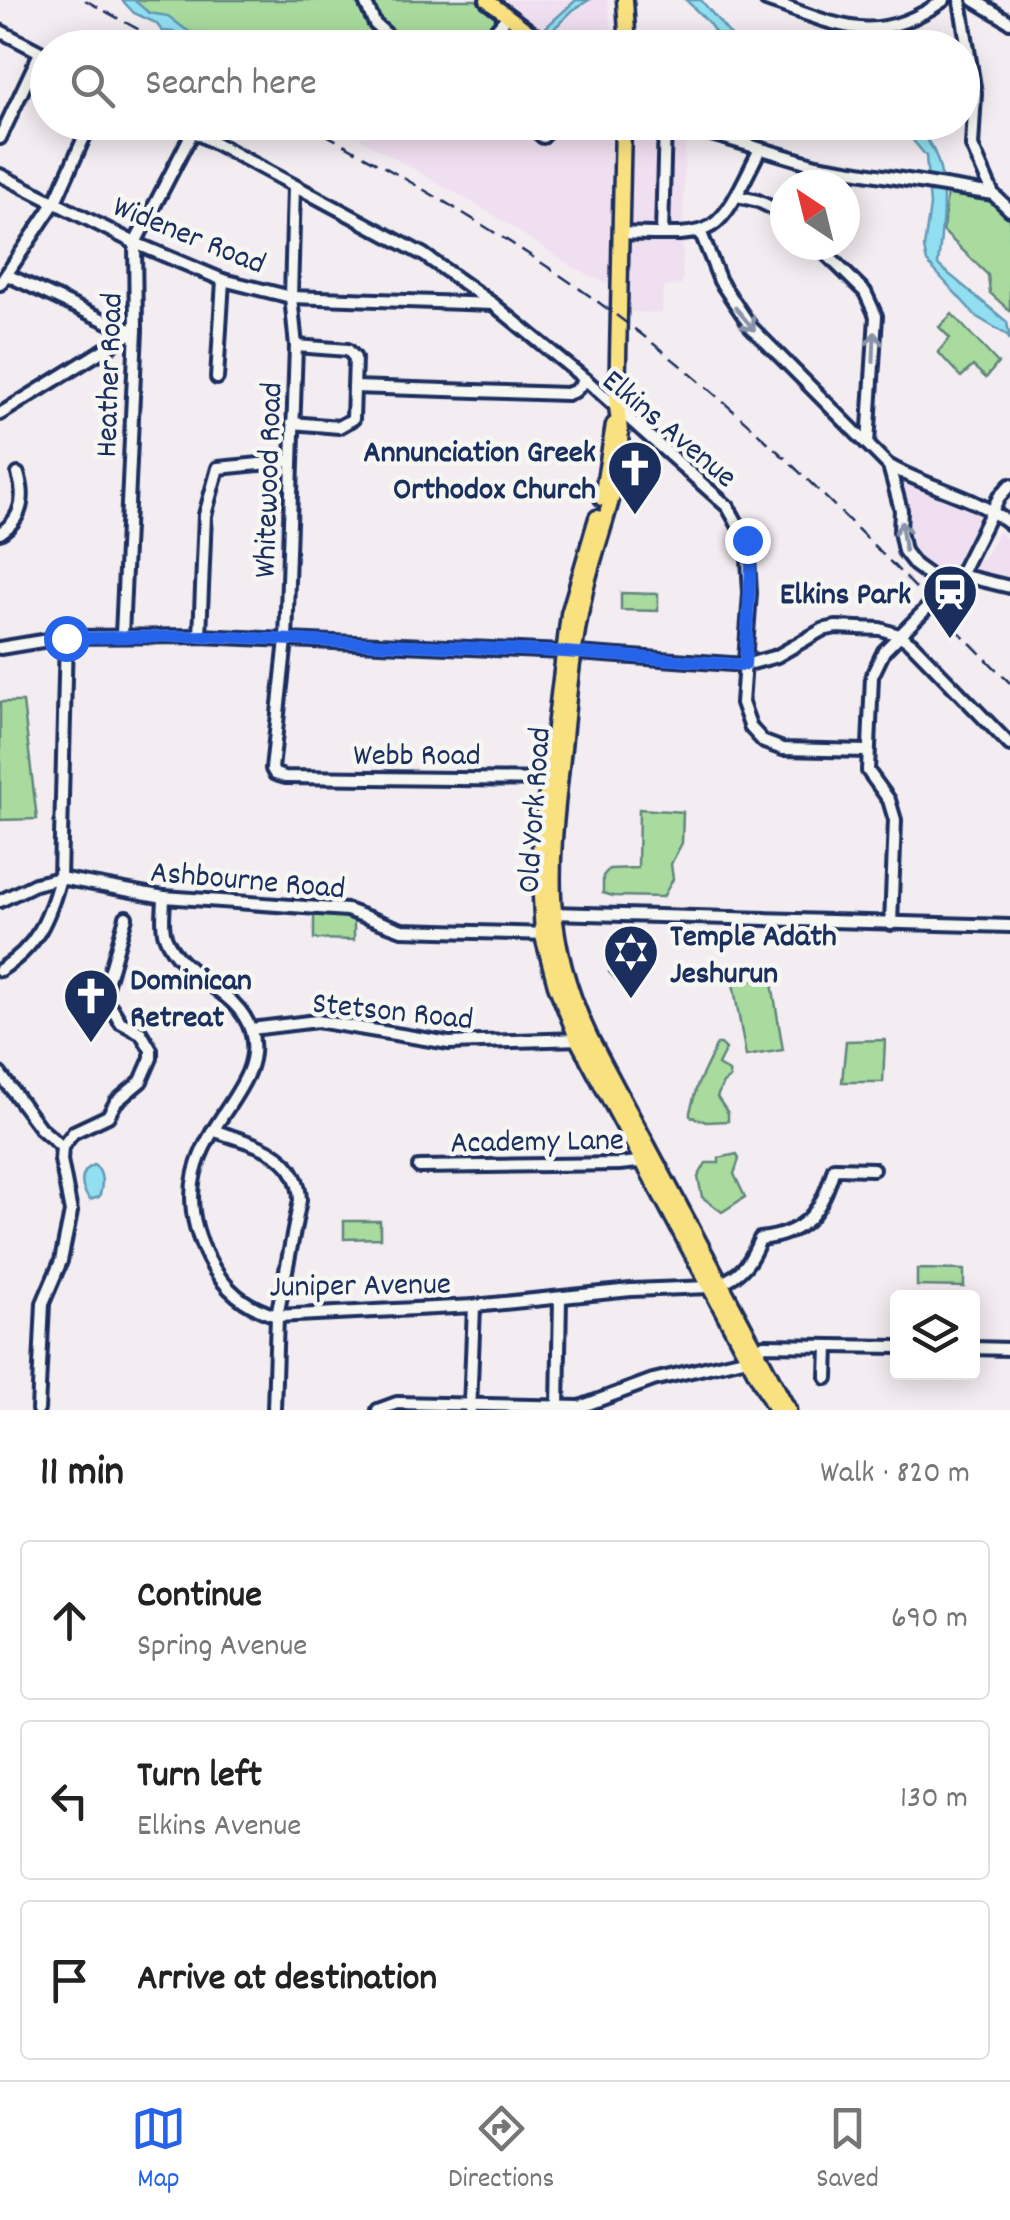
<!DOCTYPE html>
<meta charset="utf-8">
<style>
body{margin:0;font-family:Dekko,sans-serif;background:#f2f2f2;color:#222}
.controls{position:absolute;right:30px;bottom:30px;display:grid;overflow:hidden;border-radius:10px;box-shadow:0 5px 25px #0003}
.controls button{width:90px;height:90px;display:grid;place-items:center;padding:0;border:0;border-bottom:2px solid #e0e0e0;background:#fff;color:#222;font:50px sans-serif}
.compass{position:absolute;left:770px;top:170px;width:90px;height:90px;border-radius:50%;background:#fff;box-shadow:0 5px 25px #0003;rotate:325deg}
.stop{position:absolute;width:30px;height:30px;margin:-22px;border:8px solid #2563eb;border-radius:50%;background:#fff}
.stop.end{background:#2563eb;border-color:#fff;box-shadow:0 2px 10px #0008}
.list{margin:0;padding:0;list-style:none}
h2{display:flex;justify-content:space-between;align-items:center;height:130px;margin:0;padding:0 40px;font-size:42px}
h2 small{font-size:32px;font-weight:400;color:#767676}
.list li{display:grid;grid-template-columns:65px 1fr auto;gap:30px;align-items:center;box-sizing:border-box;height:160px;margin:0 20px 20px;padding:0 20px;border:2px solid #e0e0e0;border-radius:10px}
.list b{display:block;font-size:38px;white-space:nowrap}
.list p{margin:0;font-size:32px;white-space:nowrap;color:#767676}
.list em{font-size:32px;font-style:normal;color:#767676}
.icon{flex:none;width:55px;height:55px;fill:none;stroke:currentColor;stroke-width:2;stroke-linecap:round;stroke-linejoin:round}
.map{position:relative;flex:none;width:1010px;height:1410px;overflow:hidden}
.search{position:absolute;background:#fff;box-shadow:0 5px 25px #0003;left:30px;right:30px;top:30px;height:110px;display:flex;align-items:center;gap:25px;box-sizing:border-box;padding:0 35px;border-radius:55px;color:#767676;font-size:38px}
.sheet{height:670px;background:#fff}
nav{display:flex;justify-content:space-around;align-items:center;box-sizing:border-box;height:140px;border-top:2px solid #e0e0e0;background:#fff;font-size:28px;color:#767676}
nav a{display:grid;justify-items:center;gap:5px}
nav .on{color:#2563eb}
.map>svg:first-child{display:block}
.built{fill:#f0dff0}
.green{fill:#a8db9d;stroke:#62857e;stroke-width:2.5}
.water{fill:#92dff1;stroke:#6299b6;stroke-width:2.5}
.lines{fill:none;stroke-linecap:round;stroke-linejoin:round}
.minor-casing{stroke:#1b2f5e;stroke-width:18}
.major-casing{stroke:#1b2f5e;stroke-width:20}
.highway-casing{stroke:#1b2f5e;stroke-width:21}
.minor{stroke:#f6f6f2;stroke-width:10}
.major{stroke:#fae180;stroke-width:12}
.highway{stroke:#fae180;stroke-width:14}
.rail{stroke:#1b2f5e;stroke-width:2.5;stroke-dasharray:15 8;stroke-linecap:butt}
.oneway{stroke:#8892a8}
.route{stroke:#2563eb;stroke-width:12}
.labels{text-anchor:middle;stroke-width:9;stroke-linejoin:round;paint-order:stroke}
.street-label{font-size:32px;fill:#1b2f5e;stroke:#f6f6f2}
.poi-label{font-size:32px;font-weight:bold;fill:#1b2f5e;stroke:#f6f6f2;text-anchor:end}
</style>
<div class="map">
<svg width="1010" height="1410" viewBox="0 0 1010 1410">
<rect width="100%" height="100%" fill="#f3ecf1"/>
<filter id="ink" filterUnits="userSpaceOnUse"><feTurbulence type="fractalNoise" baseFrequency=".01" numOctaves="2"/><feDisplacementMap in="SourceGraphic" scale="20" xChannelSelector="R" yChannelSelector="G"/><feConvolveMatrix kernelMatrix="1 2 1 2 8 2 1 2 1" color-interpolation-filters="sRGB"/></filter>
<g filter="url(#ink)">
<!-- built -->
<g class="built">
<path d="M 497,0 L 608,0 L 613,47 L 552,47 L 557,43 Z"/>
<path d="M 413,123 L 611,123 L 611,286 L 570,265 L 486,210 L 359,138 Z"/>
<path d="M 633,123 L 649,123 L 685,133 L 682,284 L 663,288 L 662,313 L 632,312 L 630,307 Z"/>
<path d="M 901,482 L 980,513 L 982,520 L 957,571 L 949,576 L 938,575 L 912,557 L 904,540 L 906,524 Z"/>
<path d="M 999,531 L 1010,543 L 1010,583 L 973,573 L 975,559 L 983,560 Z"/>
</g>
<!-- green -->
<g class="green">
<path d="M 131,0 L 476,0 L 530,43 L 523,48 L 222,47 L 135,6 Z"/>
<path d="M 947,192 L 990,199 L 1010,218 L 1010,311 L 990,293 L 988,275 L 943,231 Z"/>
<path d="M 952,314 L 998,363 L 986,378 L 973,366 L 961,377 L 938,352 L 950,338 L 939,327 Z"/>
<path d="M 621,593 L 658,594 L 658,611 L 621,610 Z"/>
<path d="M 0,702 L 23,702 L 37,819 L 0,820 Z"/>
<path d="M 639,809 L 683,812 L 682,843 L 671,864 L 673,879 L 663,897 L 613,896 L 603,893 L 603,876 L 609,869 L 638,868 Z"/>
<path d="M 314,915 L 354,916 L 354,940 L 314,939 Z"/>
<path d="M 622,949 L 648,950 L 649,972 L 636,978 L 629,972 L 616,980 L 609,972 L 620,962 L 614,955 Z"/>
<path d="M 771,977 L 783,1050 L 746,1056 L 733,983 Z"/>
<path d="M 885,1040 L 883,1082 L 842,1082 L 846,1041 Z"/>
<path d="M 717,1044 L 721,1044 L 726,1049 L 718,1065 L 729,1072 L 730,1078 L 723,1083 L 717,1097 L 728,1113 L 728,1121 L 706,1122 L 690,1116 L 690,1112 L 697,1086 Z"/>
<path d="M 737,1154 L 739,1159 L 734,1174 L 745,1197 L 722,1212 L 702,1197 L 698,1177 L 706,1163 L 719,1163 L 719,1158 Z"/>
<path d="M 344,1221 L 380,1221 L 380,1238 L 344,1239 Z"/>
<path d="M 917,1269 L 964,1270 L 964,1287 L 917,1286 Z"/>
</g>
<!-- water -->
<g class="water">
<path d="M 122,0 L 134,0 L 149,13 L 168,16 L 189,32 L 205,34 L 231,47 L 212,47 L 195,40 L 194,43 L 173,32 L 162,31 L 156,23 L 134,13 Z"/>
<path d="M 576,0 L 589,0 L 573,10 L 535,47 L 523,48 Z"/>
<path d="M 686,0 L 701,0 L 733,38 L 736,47 L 725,47 L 708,22 Z"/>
<path d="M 884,123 C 959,122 943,214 938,265 L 1007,322 L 1010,340 L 1007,335 L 977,317 L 927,262 L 924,248 L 930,206 L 926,156 L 911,138 Z"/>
<path d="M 94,1165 C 104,1172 103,1187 99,1197 L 90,1200 C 80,1188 78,1172 94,1165 Z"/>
</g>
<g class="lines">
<!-- minor casing -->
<g class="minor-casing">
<g id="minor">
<path d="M 364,0 L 375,24 L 402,48"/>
<path d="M 766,0 C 840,25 874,49 944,0"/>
<path d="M 960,0 L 975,93 L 972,146 L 993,194"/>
<path d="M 974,0 L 1010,22"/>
<path d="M 0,31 L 48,56"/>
<path d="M 468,48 L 494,32 L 507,17"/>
<path d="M 176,122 L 424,255 L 493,304 L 586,380"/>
<path d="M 527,122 L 543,137"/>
<path d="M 671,122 L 816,165 L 993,194 L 1010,210"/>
<path d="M 0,138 L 40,53"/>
<path d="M 0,175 L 135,243 L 223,280 L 291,297 L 493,304"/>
<path d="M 294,187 L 291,297 L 296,346 L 286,640 L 272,769 L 275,774 L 285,777 L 553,780"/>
<path d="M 737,196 L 758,201 L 785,214"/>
<path d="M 621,233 C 719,236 715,240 759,151"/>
<path d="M 701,233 L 720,281 L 751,327 L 889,466 L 901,510 L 900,531 L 904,551 L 915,565 L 947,588"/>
<path d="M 662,234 L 665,122"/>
<path d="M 817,245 L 865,292 L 876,316 L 868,444"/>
<path d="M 7,275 L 121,328 L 135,330"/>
<path d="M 0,284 L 55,202 L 91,122"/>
<path d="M 217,378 L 223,280"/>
<path d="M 354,387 L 567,394 L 575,391 L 586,380 L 728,507 L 747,541 L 750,593 L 742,703 L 751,728 L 764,742 L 783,749 L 867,751"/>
<path d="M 0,414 L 136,330"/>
<path d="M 292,423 L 339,427 L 353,419 L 355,358 L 348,350 L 296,346"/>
<path d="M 890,466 C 928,488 976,496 1010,524"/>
<path d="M 0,533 C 22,519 26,498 18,474"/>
<path d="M 960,575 L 1010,587"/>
<path d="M 122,635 L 136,330 L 135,243 L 193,131"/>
<path d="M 200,636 L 205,515 L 218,468 L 291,461"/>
<path d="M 0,648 L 66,637 L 200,636 L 563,652 L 745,665 L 777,656 L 822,630 L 836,627 L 880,629 L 899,635 L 912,644 L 1010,745"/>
<path d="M 164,897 C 164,910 161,924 165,936 C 180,978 238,988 251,1031 C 272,1101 148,1142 209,1260 C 224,1289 245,1307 277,1316 L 474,1306 L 631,1290 L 710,1287"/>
<path d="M 0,901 L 35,884 L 60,878 L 164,897 L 347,910 L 402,930 L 548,934"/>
<path d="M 551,913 L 1010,926"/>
<path d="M 891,924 L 895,820 L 889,800 L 868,771 L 872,676 L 884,651 L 960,575 L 999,497 L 1010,485"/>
<path d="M 0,970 C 37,947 49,919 60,878 L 66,637"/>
<path d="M 251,1029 L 317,1021 L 449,1043 L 582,1039"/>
<path d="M 0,1074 L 40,1128 L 62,1147"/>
<path d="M 213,1130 C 252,1145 298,1150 300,1200 L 277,1316 L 274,1410"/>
<path d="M 419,1167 L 619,1164 L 648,1161"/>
<path d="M 721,1283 C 743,1274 751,1261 760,1239 C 806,1234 822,1211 834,1168 L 873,1169"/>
<path d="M 972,1348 L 1010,1349"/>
<path d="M 827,1378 L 828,1346"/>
<path d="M 558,1407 L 560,1299"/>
<path d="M 470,1409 L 474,1306"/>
<path d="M 38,1410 L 43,1303 L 61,1261 L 71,1212 L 61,1160 L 62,1147 L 74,1132 L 108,1116 L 116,1102 L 141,1081 L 151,1058 L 151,1050 L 141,1033 L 120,1022 L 111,1007 L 102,1001 L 126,917"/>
<path d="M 378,1410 L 397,1403 L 580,1407 L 653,1380 L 748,1358 L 764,1345 L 898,1347"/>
</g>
</g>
<!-- major casing -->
<g class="major-casing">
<path id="major" d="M 487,0 L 551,48"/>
</g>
<!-- highway casing -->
<g class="highway-casing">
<g id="highway">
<path d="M 625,0 L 628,48"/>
<path d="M 623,122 L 617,405 C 618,419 622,435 620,450 C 616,499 596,543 585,590 C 573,642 568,695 563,748 C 551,861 539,931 590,1038 L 788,1410"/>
<path d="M 602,498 L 614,425"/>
<path d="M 597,518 L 569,614 L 539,857 L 543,936 L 556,985 L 578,1040 L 776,1410"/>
</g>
</g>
<!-- minor -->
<use href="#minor" class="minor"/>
<!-- major -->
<use href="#major" class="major"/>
<!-- highway -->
<use href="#highway" class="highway"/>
<!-- rail -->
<g class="rail">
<path d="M 85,0 L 172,48"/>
<path d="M 303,122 C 428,190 549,260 660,349 C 786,449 896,570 1010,683"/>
</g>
</g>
<!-- one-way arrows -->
<defs><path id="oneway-shaft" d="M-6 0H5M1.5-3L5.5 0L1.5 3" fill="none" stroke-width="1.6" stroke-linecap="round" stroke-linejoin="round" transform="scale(2.5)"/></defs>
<g class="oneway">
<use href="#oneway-shaft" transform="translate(745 319) rotate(50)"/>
<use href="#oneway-shaft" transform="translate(874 347) rotate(-88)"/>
<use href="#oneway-shaft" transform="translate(903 536) rotate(-98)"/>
</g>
</g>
<g class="lines" filter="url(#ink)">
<!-- route -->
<path class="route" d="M 66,638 L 206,636 L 564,652 L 745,665 L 751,566 L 747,540"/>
</g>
<!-- icons -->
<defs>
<g id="church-pin" transform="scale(2.875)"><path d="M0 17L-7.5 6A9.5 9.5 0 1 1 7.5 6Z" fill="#1b2f5e" stroke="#f6f6f2"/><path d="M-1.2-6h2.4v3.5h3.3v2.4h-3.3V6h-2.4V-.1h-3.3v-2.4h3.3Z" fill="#fff"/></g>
<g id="station-pin" transform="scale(2.875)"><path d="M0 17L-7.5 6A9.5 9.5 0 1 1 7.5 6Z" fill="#1b2f5e" stroke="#f6f6f2"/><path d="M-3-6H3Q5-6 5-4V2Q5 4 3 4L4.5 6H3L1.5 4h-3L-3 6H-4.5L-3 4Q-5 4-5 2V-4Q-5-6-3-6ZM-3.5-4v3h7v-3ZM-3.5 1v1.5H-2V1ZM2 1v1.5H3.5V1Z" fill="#fff"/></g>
<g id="synagogue-pin" transform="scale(2.875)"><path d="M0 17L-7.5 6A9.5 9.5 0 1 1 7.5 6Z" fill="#1b2f5e" stroke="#f6f6f2"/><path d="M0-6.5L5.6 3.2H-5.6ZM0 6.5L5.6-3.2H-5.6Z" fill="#fff"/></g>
</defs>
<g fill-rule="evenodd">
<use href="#church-pin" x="635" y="468"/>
<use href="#station-pin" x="950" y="592"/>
<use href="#synagogue-pin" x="631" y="952"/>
<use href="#church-pin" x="91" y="996"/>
</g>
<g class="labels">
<!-- street labels -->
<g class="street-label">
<text transform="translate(190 233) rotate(22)" y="11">Widener Road</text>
<text transform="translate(107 375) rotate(-88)" y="11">Heather Road</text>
<text transform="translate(671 427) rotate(40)" y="11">Elkins Avenue</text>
<text transform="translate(266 480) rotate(-88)" y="11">Whitewood Road</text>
<text x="417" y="764">Webb Road</text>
<text transform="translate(532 810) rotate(-86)" y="11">Old York Road</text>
<text transform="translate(248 878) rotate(5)" y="11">Ashbourne Road</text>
<text transform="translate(393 1009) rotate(6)" y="11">Stetson Road</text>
<text transform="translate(537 1139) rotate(-1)" y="11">Academy Lane</text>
<text transform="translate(360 1283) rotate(-1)" y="11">Juniper Avenue</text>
</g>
<!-- poi labels -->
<g class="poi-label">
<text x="596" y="461">Annunciation Greek<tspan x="596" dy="37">Orthodox Church</tspan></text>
<text x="911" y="603">Elkins Park</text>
<text x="670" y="945" text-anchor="start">Temple Adath<tspan x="670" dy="37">Jeshurun</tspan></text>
<text x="130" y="989" text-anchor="start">Dominican<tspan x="130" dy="37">Retreat</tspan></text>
</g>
</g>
</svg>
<div class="controls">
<button><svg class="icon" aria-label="layers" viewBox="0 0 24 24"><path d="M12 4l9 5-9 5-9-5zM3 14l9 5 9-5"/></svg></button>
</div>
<svg class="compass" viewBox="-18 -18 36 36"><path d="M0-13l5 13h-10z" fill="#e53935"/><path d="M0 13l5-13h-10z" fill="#767676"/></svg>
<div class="stop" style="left:66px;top:638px"></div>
<div class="stop end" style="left:747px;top:540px"></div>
<div class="search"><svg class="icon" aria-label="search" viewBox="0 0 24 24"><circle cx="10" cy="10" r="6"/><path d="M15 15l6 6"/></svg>Search here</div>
</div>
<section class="sheet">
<h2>11 min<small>Walk · 820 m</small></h2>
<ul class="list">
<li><svg class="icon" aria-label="ahead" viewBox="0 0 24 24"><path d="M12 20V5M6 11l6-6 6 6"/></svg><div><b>Continue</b><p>Spring Avenue</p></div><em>690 m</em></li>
<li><svg class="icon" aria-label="left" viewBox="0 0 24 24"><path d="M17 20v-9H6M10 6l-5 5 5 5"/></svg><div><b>Turn left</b><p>Elkins Avenue</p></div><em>130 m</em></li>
<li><svg class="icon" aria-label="arrive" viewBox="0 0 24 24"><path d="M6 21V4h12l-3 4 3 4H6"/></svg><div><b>Arrive at destination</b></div></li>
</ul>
</section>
<nav>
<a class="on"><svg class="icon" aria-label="map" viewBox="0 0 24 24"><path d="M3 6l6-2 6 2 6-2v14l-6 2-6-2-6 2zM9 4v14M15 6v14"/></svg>Map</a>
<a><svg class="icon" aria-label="directions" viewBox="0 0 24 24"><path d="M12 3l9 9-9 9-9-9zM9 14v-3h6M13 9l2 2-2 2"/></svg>Directions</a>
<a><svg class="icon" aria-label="saved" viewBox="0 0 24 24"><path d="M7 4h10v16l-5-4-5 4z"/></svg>Saved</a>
</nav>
